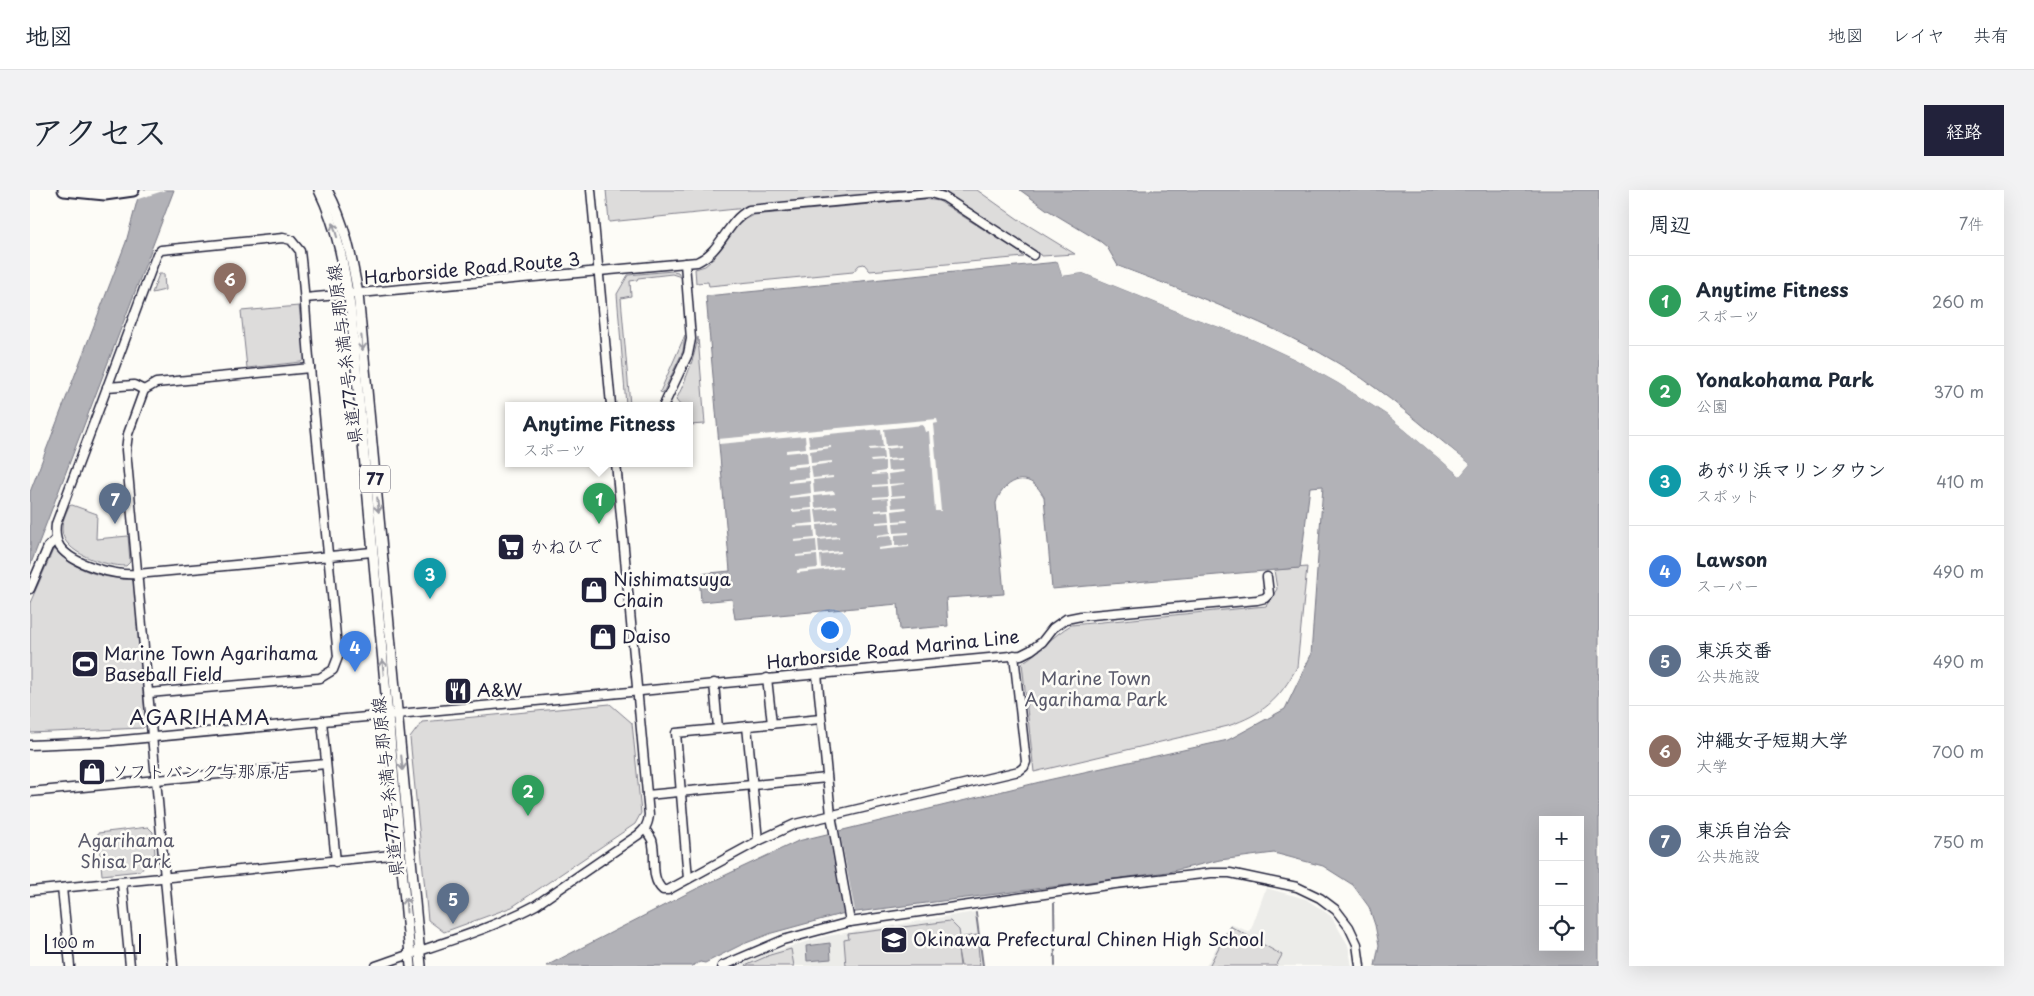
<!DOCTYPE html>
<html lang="ja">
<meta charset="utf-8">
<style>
body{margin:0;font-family:"Playpen Sans","Klee One",sans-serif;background:#f2f2f3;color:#1f2937}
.controls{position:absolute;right:15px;bottom:15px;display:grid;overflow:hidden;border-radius:0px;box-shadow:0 5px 20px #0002}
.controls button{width:45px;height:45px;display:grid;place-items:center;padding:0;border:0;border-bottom:1px solid #e0e1e3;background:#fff;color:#1f2937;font:25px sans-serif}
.scale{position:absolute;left:15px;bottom:12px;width:96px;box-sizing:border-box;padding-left:5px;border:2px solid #22223b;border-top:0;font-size:14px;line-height:18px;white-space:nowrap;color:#22223b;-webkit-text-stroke:4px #fdfcf7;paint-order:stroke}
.you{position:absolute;left:799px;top:439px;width:18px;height:18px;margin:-12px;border:4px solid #fff;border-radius:50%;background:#1a73e8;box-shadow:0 0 0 8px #1a73e833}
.badge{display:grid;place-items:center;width:32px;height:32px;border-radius:50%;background:#22223b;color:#fff;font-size:16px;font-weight:700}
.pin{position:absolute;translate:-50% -41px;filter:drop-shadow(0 1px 2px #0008)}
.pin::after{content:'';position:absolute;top:26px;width:18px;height:15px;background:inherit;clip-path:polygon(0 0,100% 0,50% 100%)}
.popup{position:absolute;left:475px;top:212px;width:188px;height:65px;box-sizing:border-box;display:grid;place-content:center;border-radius:0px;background:#fff;filter:drop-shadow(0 1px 4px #0005);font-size:16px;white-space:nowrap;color:#747a83}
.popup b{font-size:19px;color:#1f2937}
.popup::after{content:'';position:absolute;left:50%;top:100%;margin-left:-10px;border:10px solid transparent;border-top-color:#fff}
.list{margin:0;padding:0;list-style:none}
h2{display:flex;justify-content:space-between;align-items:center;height:65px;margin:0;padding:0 20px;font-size:21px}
h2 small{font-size:16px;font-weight:400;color:#747a83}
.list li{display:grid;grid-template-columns:32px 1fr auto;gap:15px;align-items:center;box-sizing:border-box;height:90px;padding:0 20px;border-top:1px solid #e0e1e3}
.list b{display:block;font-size:19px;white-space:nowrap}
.list p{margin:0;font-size:16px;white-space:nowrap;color:#747a83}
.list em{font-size:16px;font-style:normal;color:#747a83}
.icon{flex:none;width:28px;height:28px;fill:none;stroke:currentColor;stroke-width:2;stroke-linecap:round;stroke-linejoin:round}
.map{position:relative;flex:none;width:1569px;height:776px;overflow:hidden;border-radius:0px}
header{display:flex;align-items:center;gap:30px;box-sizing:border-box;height:70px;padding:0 25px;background:#fff;border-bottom:1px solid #e0e1e3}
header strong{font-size:24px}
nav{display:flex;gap:28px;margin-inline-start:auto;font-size:18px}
.intro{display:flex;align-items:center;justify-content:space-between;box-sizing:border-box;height:120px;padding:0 30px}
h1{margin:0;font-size:35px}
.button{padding:12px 22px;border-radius:0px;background:#22223b;color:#fff;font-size:18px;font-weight:700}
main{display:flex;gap:30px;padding:0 30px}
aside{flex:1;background:#fff;border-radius:0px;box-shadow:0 5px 20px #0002}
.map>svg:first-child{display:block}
.built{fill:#ecece9}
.green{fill:#dddcdb;stroke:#807f8b}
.water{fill:#b2b2b7;stroke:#787885;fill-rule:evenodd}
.pier{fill:#fdfcf7}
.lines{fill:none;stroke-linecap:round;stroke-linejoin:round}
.stream{stroke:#787885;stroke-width:2}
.minor-casing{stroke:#22223b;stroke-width:11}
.major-casing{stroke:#22223b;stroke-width:12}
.highway-casing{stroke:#22223b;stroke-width:15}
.minor{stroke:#fdfcf7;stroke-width:8}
.major{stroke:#fdfcf7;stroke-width:9}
.highway{stroke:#fdfcf7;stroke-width:11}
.oneway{stroke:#9a9aa2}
.labels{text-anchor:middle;stroke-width:5;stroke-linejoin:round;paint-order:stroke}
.shield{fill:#fdfcf7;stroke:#646373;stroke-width:1}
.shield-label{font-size:16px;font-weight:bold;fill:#22223b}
.street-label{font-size:18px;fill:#22223b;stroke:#fdfcf7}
.poi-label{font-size:18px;fill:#22223b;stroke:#fdfcf7;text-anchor:start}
.park-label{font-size:18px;fill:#5a5a6b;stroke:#fdfcf7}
.quarter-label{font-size:20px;letter-spacing:1px;fill:#22223b;stroke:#fdfcf7}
</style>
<header>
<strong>地図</strong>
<nav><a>地図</a><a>レイヤ</a><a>共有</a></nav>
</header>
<div class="intro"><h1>アクセス</h1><a class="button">経路</a></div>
<main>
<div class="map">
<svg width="1569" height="776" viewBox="0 0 1569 776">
<rect width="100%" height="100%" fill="#fdfcf7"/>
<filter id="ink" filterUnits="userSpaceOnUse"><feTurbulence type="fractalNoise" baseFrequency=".02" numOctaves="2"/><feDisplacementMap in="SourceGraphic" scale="10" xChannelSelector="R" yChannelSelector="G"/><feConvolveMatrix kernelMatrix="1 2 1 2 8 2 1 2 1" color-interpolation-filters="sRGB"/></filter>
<g filter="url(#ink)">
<!-- built -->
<g class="built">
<path d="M 1236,698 L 1276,709 L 1301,726 L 1318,755 L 1322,776 L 1176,776 L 1200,734 L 1220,742 Z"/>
<path d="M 945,722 L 952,776 L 709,776 L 734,764 L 797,746 Z"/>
</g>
<!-- green -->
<g class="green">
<path d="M 576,0 L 893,0 L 579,32 Z"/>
<path d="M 911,0 L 947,0 L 988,29 L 1045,64 L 1012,66 Z"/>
<path d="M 894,9 L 909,11 L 989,62 L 994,67 L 840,81 L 834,74 L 829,75 L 823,82 L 679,96 L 678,92 L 666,93 L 665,79 L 675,76 L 681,71 L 710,32 L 723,25 Z"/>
<path d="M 643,81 L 648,82 L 651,87 L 642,84 L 608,88 L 607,90 L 600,91 L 601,106 L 591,108 L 600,215 L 596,215 L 587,104 L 598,85 Z"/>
<path d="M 129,84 L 134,84 L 135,100 L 122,103 Z"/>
<path d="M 269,116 L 275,169 L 271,172 L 217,178 L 211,121 Z"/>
<path d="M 655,145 L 653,161 L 633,203 L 630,202 Z"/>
<path d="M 668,147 L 675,234 L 659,235 L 659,215 L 650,215 L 646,210 C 656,190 664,169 668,147 Z"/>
<path d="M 42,315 L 67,324 L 66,349 L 98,346 L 100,372 L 96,376 C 76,376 32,364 32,339 C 32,331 36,323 39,316 Z"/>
<path d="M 25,359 C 42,380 74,389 101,389 L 104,392 L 116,535 L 113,538 L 0,543 L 0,413 L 23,360 Z"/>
<path d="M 1277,377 L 1267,477 C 1249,510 1233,524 1198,536 L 1004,582 L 992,473 C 1011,461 1022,446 1041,435 L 1236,416 L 1247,399 L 1244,380 Z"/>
<path d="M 580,514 L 602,533 L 611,623 L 605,634 L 482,717 L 414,742 L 398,730 L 380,548 L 392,532 Z"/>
<path d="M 118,637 L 123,642 L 125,663 L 110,681 L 72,685 L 68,643 Z"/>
<path d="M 920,731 L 929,740 L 930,746 L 927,748 L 947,745 L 950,776 L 931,776 L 928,760 L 930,776 L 816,776 L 814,750 L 819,749 L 818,744 Z"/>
<path d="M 1200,736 L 1252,765 L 1246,776 L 1179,776 Z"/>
<path d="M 761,759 L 764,776 L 715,776 L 740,765 Z"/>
</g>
<!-- water -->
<g class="water">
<path d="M 110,0 L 144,0 L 0,376 L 0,302 L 96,52 Z"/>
<path d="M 990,0 L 1569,0 L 1569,776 L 1345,776 L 1349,755 L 1345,735 L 1339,717 L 1323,695 L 1293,676 L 1244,663 L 1190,670 L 1138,682 L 811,724 L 742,743 L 711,755 L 675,773 L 670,772 L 662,776 L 516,776 L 664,700 L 768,651 L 1018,590 L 1198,550 L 1255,519 L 1281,465 L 1293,296 L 1280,297 L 1270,378 L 1022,399 L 1014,307 C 1012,304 1010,300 1007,297 C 991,280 971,296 966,313 L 974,404 L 916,408 L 918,436 L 870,440 L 868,414 L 705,429 L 702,409 L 671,412 L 669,384 L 700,381 L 676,106 L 1028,72 L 1032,86 L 1053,83 L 1159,126 L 1220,148 L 1265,169 L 1308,193 L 1356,224 L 1430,286 L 1440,274 C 1405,246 1370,215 1333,189 C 1260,140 1170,107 1088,76 L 1077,57 L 1071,52 L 1016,19 ZM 1513,630 L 1550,630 L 1550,757 L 1513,757 Z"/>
<path d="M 800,753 L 801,769 L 777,771 L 776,756 Z"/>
</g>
<!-- pier -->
<g class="pier">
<path d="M 107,0 L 136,0 L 105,10 Z"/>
<path d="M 1030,71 L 1034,83 L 1054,80 L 1160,124 L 1221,145 L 1266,167 L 1309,191 L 1357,222 L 1430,283 L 1437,275 L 1331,191 L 1286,165 L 1244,144 L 1159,106 L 1086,79 L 1084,75 L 1160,104 L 1245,142 L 1287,162 L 1332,189 L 1440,274 L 1430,286 L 1356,224 L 1308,193 L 1265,169 L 1220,148 L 1159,126 L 1053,83 L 1032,86 L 1028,72 Z"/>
<path d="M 907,229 L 908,233 L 903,234 L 911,321 L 905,321 L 899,241 L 895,242 L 893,235 L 854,239 L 856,256 L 871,255 L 871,257 L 856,259 L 857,269 L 872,268 L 872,270 L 857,271 L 858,281 L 873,280 L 874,282 L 858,284 L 859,294 L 874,293 L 874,294 L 860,296 L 861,306 L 875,305 L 875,307 L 861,308 L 862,318 L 876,317 L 877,319 L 862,321 L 863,331 L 877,330 L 878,332 L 863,333 L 864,343 L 879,342 L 879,344 L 865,345 L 865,356 L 879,355 L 879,357 L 848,360 L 848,358 L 863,356 L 862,346 L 847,347 L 847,345 L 861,343 L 860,333 L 846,334 L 846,332 L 860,331 L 859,321 L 845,322 L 845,320 L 859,319 L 858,308 L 843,309 L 843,307 L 858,306 L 857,296 L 843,297 L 843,295 L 857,294 L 856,284 L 842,285 L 842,283 L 855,281 L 855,271 L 841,272 L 840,270 L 854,269 L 853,259 L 839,260 L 839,258 L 853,257 L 851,239 L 778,246 L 780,258 L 801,256 L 801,258 L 780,261 L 781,273 L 802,271 L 802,273 L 781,276 L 783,288 L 803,286 L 803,288 L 783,290 L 784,303 L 804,301 L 805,304 L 784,306 L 785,318 L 807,316 L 807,318 L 785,320 L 787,333 L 808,331 L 808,333 L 787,335 L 788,348 L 809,346 L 809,348 L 788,350 L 789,363 L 811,361 L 811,363 L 790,365 L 791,378 L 812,376 L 812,378 L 767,383 L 767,380 L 788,378 L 787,365 L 766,367 L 766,365 L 787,363 L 786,350 L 764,352 L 764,350 L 785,348 L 784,336 L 763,337 L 763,335 L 784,333 L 783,320 L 762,322 L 762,320 L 782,318 L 781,306 L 759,308 L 759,306 L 781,303 L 780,291 L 758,293 L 758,290 L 779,288 L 778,276 L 757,278 L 757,275 L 778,273 L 777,261 L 756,263 L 756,260 L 776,258 L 775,246 L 689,254 L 688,249 Z"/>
<path d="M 809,638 L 825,722 L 813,724 L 798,641 Z"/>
</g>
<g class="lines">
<!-- stream -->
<g class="stream">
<path d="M 1024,713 L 1025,776"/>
<path d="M 946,723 L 953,776"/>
</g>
<!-- minor casing -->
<g class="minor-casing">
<g id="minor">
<path d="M 561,0 L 581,215"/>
<path d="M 275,108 L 667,72 C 692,61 696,32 719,20 L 900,3 L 914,7 L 1003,65"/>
<path d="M 77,197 L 104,195 L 114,200"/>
<path d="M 634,215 L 658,164 L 661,149 L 655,73"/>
<path d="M 0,399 L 18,357 L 26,349"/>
<path d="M 787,484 L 801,625 L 820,732"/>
<path d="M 737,488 L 742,534"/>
<path d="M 684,493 L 688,538"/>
<path d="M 119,503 L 290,488 L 303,480 L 308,467 C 299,371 289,275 280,178 C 276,139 275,100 270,61 L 261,50 L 253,48 L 131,60 L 127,64 L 26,334 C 25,342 25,349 30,357 C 43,375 86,386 107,384 C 185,377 264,370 342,362"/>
<path d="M 292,531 L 306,672"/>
<path d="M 717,536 L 728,651"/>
<path d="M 0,555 L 72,552 L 991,465 L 1001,460 L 1012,452 L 1023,438 L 1036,429 L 1051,426 L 1227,410 L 1235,408 L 1239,404 L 1237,387"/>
<path d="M 0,602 L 296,574"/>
<path d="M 617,605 L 797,588"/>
<path d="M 615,639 C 617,642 620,646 622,650 C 627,666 619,688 633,700 L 638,700 L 728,651 L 765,634 L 989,581 L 994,577 L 996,572 L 984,465"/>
<path d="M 658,689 L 646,543 L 791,529"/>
<path d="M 92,693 L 100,776"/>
<path d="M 32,698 L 40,776"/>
<path d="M 0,701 L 371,664"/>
<path d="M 143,776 L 96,260 L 98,244 L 114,200 L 126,193 L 280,178"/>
<path d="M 346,776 C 400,756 456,742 506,715 L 608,645 C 615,639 618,635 619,625 L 586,273"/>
<path d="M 692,776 L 753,750 L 820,732 L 1085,694 L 1181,683 L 1200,683 L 1267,697 L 1290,708 L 1306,720 L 1319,737 L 1327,754 L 1330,776"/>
</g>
</g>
<!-- major casing -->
<g class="major-casing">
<g id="major">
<path d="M 289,0 C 308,39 315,80 321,123 L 381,776"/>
<path d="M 297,0 C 315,32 322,69 328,104 L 391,776"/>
</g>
</g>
<!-- highway casing -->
<g class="highway-casing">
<path id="highway" d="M 34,0 L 75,4 L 103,0"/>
</g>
<!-- minor -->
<use href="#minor" class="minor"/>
<!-- major -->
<use href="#major" class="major"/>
<!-- highway -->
<use href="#highway" class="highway"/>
</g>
<!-- one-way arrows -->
<defs><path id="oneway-shaft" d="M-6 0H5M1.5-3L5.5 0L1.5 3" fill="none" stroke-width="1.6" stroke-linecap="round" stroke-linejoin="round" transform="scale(1.25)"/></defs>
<g class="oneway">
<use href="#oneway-shaft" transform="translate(305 40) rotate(-106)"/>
<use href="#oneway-shaft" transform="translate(332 153) rotate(85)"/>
<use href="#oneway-shaft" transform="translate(348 315) rotate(84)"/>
<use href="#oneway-shaft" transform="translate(353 477) rotate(-95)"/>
<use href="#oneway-shaft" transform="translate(372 573) rotate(84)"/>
<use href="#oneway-shaft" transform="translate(376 715) rotate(-94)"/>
</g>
</g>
<!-- icons -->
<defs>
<g id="supermarket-square" transform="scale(1.4375)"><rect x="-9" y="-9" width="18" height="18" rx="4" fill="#22223b" stroke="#fdfcf7"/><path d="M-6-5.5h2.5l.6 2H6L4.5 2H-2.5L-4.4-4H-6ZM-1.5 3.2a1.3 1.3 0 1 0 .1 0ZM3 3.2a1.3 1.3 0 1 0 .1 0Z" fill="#fff"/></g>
<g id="shop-square" transform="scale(1.4375)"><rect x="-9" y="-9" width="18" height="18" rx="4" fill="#22223b" stroke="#fdfcf7"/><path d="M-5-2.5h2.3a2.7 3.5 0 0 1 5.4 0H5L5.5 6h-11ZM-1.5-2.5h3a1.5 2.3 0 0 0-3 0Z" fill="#fff"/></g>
<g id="stadium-square" transform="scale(1.4375)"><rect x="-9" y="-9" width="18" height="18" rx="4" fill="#22223b" stroke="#fdfcf7"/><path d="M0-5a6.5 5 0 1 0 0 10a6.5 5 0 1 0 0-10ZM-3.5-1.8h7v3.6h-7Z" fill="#fff"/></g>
<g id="restaurant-square" transform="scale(1.4375)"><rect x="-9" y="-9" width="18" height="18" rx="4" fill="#22223b" stroke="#fdfcf7"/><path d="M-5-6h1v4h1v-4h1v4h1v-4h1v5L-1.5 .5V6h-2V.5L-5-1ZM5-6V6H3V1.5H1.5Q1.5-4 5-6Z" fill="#fff"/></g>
<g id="school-square" transform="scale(1.4375)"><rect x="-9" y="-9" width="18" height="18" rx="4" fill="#22223b" stroke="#fdfcf7"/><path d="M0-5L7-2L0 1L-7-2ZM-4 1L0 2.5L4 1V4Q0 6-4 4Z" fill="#fff"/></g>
</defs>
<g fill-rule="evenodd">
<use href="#supermarket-square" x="481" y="357"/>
<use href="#shop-square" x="564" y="400"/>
<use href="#shop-square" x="573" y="447"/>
<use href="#stadium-square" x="55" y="474"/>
<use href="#restaurant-square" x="428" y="501"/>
<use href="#shop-square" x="62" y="582"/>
<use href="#school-square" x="864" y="750"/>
</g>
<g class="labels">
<!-- shield labels -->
<rect class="shield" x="330" y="275.5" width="30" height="27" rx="4"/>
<g class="shield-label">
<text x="345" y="295">77</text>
</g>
<!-- street labels -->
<g class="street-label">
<text transform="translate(442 79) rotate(-5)" y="6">Harborside Road Route 3</text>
<text transform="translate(315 164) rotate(-97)" y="6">県道77号糸満与那原線</text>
<text transform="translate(863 460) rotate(-6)" y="6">Harborside Road Marina Line</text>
<text transform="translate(358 597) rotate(-96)" y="6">県道77号糸満与那原線</text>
</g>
<!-- poi labels -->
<g class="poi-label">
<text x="500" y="363">かねひで</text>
<text x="583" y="396">Nishimatsuya<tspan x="583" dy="21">Chain</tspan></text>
<text x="592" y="453">Daiso</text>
<text x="74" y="470">Marine Town Agarihama<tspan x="74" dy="21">Baseball Field</tspan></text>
<text x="447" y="507">A&amp;W</text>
<text x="81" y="588">ソフトバンク与那原店</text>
<text x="883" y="756">Okinawa Prefectural Chinen High School</text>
</g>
<!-- park labels -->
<g class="park-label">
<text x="1066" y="495">Marine Town<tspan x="1066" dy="21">Agarihama Park</tspan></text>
<text x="96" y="657">Agarihama<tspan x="96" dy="21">Shisa Park</tspan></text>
</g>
<!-- quarter labels -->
<g class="quarter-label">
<text x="170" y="535">AGARIHAMA</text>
</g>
</g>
</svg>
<div class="controls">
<button>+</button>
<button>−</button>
<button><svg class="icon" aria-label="locate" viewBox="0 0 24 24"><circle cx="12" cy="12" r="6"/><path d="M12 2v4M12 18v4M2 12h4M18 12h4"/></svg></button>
</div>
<div class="scale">100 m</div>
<div class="you"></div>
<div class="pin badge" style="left:569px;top:334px;background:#2e9e5b">1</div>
<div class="popup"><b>Anytime Fitness</b>スポーツ</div>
<div class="pin badge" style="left:498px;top:626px;background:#2e9e5b">2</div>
<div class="pin badge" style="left:400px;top:409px;background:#0f9aa8">3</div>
<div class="pin badge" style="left:325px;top:482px;background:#3f7fe0">4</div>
<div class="pin badge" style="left:423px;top:734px;background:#5c6f8a">5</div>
<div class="pin badge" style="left:200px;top:114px;background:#8d6e63">6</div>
<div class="pin badge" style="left:85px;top:334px;background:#5c6f8a">7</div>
</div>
<aside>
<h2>周辺<small>7件</small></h2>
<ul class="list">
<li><span class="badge" style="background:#2e9e5b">1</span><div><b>Anytime Fitness</b><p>スポーツ</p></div><em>260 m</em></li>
<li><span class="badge" style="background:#2e9e5b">2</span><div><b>Yonakohama Park</b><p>公園</p></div><em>370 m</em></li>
<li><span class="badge" style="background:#0f9aa8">3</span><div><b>あがり浜マリンタウン</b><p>スポット</p></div><em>410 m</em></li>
<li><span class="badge" style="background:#3f7fe0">4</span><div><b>Lawson</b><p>スーパー</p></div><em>490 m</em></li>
<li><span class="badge" style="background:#5c6f8a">5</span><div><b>東浜交番</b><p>公共施設</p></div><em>490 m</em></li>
<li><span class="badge" style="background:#8d6e63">6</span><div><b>沖繩女子短期大学</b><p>大学</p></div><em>700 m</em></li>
<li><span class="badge" style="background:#5c6f8a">7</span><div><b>東浜自治会</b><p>公共施設</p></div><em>750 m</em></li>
</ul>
</aside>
</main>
